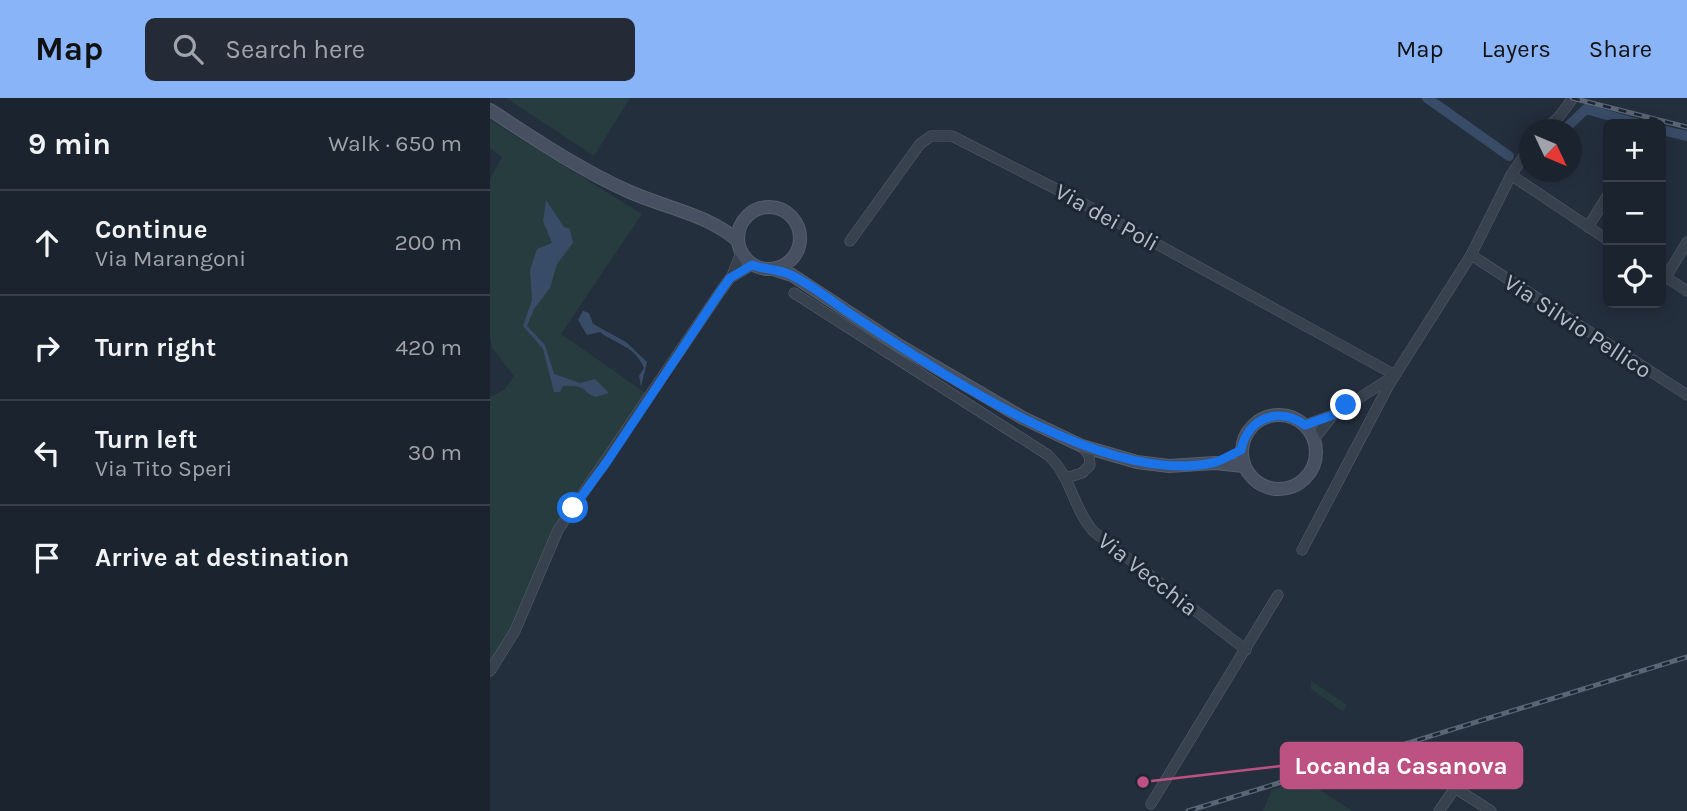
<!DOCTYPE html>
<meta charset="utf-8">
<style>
body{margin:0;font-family:Karla,sans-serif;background:#242b36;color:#f1f3f6}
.controls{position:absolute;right:21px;top:21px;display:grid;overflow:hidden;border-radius:10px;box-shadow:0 4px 18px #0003}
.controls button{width:63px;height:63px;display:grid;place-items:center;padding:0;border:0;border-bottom:2px solid #39404a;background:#1b232e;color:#f1f3f6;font:35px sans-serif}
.compass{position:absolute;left:1029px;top:21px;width:63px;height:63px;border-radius:50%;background:#1b232e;box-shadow:0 4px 18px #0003;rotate:134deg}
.stop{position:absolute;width:21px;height:21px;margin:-16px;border:5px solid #1a73e8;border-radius:50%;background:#fff}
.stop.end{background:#1a73e8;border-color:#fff;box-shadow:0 2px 7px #0008}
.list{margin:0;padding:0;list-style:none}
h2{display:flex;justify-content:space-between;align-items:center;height:91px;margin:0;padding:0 28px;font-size:30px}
h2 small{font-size:23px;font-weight:400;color:#a0a4aa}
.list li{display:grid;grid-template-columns:46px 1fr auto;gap:21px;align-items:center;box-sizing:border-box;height:105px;padding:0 28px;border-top:2px solid #39404a}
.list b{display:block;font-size:26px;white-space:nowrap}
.list p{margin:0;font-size:23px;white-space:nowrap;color:#a0a4aa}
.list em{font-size:23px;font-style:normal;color:#a0a4aa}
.icon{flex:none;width:38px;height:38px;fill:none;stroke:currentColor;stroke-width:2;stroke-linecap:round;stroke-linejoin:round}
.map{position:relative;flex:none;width:1197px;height:713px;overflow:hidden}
header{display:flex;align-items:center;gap:42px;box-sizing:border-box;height:98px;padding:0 35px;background:#8ab4f8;color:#111}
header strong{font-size:33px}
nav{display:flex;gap:38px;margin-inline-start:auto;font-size:24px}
.search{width:490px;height:63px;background:#242b36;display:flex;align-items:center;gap:18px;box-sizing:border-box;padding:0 24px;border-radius:10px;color:#a0a4aa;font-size:26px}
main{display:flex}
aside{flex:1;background:#1b232e}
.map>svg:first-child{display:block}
.green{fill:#263c3f}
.water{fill:#394c67}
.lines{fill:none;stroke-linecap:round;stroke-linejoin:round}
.canal{stroke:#394c67;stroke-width:10}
.street-casing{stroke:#565f6c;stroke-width:11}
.secondary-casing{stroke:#565f6c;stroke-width:14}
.street{stroke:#38414e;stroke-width:10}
.secondary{stroke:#465061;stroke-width:12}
.rail-casing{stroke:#5a6575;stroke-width:5}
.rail{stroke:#1d2633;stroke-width:2.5;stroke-dasharray:8;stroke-linecap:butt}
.route{stroke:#1a73e8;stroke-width:9}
.labels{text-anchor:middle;stroke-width:6;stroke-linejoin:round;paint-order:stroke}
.street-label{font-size:23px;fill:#b4bcc9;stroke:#1d2633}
.leader{fill:none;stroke:#bd5182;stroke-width:2.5}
.callout-dot{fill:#bd5182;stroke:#1d2633;stroke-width:2.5}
.callout{fill:#bd5182;stroke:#bd5182;stroke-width:2.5}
.callout-label{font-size:24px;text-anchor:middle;font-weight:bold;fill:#fff}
</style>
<header>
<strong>Map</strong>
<div class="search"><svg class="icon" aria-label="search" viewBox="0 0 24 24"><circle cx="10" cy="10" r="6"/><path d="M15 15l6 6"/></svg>Search here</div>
<nav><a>Map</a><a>Layers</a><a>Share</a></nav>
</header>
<main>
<aside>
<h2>9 min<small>Walk · 650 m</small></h2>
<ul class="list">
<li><svg class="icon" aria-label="ahead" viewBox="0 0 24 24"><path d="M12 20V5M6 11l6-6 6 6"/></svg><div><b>Continue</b><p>Via Marangoni</p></div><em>200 m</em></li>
<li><svg class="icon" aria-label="right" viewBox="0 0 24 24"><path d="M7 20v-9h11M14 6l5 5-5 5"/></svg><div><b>Turn right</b></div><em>420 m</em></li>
<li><svg class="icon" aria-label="left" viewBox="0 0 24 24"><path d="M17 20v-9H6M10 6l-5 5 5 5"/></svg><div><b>Turn left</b><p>Via Tito Speri</p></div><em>30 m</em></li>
<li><svg class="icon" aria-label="arrive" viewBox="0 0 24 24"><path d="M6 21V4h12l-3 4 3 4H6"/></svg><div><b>Arrive at destination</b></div></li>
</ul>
</aside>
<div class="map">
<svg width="1197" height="713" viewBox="0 0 1197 713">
<rect width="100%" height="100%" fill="#242f3e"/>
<!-- green -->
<g class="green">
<path d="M 16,0 L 140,0 L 104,58 Z"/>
<path d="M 0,22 L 152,116 L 71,236 L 157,296 L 54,463 L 0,573 L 0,299 L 14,292 L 24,278 L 2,250 L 0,239 L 0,81 L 12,59 L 0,50 Z"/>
<path d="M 821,583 L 857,607 L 853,613 L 821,591 Z"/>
<path d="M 823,680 L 824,688 L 862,713 L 773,713 L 782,692 Z"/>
</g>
<!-- water -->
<g class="water">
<path d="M 56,102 L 74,129 L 80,131 L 83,145 L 67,166 L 60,190 L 44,211 L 37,228 L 55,247 L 64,276 L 90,285 L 105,281 L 119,295 L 106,299 C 92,295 98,286 73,288 L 70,294 L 64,294 L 53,251 L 33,228 L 42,202 L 40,172 L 47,151 L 62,145 L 53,123 Z"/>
<path d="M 93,213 L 99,215 L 103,226 L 136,244 L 157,264 L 151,289 L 149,278 L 154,270 C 146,249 126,246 110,234 L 97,237 L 88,222 Z"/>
</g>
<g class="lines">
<!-- canal -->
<g class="canal">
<path d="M 937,0 L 1019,58"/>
<path d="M 1074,32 L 1096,11 L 1149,26"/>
<path d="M 1171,32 L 1197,38"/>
</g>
<!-- street casing -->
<g class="street-casing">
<g id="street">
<path d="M 1054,32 L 1068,20 L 1083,0"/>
<path d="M 1021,77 L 1118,142"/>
<path d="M 1098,129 L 1118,97"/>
<path d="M 360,143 L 430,46 L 441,38 L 462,38 L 576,96 L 905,277"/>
<path d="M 981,157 L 1197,297"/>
<path d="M 1171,176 L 1197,193"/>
<path d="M 1176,179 L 1197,144"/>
<path d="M 241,180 L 251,155"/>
<path d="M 304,195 L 558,357 C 581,378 583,410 603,433 L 756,552"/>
<path d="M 815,327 L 843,317 L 902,279"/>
<path d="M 824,341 L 843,317"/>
<path d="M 576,380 L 592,375 L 600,367 L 599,357 L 592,348"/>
<path d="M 812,452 L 900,285 L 981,157 L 1021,77 L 1040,49"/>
<path d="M 0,573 L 25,533 L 68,432 L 230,194 L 240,180 L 262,167"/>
<path d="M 661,706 L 788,497"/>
<path d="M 949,713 L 965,690 L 1001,713"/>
</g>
</g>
<!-- secondary casing -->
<g class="secondary-casing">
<g id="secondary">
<path d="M 0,12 C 45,41 90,72 140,94 C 176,110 216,116 247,142"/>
<circle cx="279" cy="140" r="31"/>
<path d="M 283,171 L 302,177 L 410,248 L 533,320 L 592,348 L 647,364 L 679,368 L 725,365 L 754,368"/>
<circle cx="789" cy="354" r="37"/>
</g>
</g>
<!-- street -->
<use href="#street" class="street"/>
<!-- secondary -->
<use href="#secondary" class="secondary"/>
<!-- rail casing -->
<g class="rail-casing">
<g id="rail">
<path d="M 1082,0 L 1197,29"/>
<path d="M 698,713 L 1197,559"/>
</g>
</g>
<!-- rail -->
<use href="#rail" class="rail"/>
</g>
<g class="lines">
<!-- route -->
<path class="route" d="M 83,410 L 116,365 L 230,194 L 240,180 L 262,167 C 276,172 290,171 303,178 C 325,189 345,206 365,219 C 453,276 615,388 722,365 C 732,363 742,356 751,352 C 758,320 788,308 815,327 L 843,317 L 856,307"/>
</g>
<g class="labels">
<!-- street labels -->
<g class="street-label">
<text transform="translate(617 119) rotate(29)" y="8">Via dei Poli</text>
<text transform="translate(1088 228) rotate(33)" y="8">Via Silvio Pellico</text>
<text transform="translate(658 476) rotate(38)" y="8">Via Vecchia</text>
</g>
</g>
<!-- callouts -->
<path class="leader" d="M653 684L791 668"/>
<circle class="callout-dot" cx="653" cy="684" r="7"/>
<rect class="callout" x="791" y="645" width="241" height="45" rx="7"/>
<g class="callout-label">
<text x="911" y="676">Locanda Casanova</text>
</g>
</svg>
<div class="controls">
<button>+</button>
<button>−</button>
<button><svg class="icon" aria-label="locate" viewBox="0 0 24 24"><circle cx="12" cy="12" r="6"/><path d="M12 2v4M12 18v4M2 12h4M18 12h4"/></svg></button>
</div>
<svg class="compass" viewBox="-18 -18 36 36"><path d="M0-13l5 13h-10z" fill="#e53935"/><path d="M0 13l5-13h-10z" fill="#a0a4aa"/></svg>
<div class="stop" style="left:83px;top:410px"></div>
<div class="stop end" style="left:856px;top:307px"></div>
</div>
</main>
